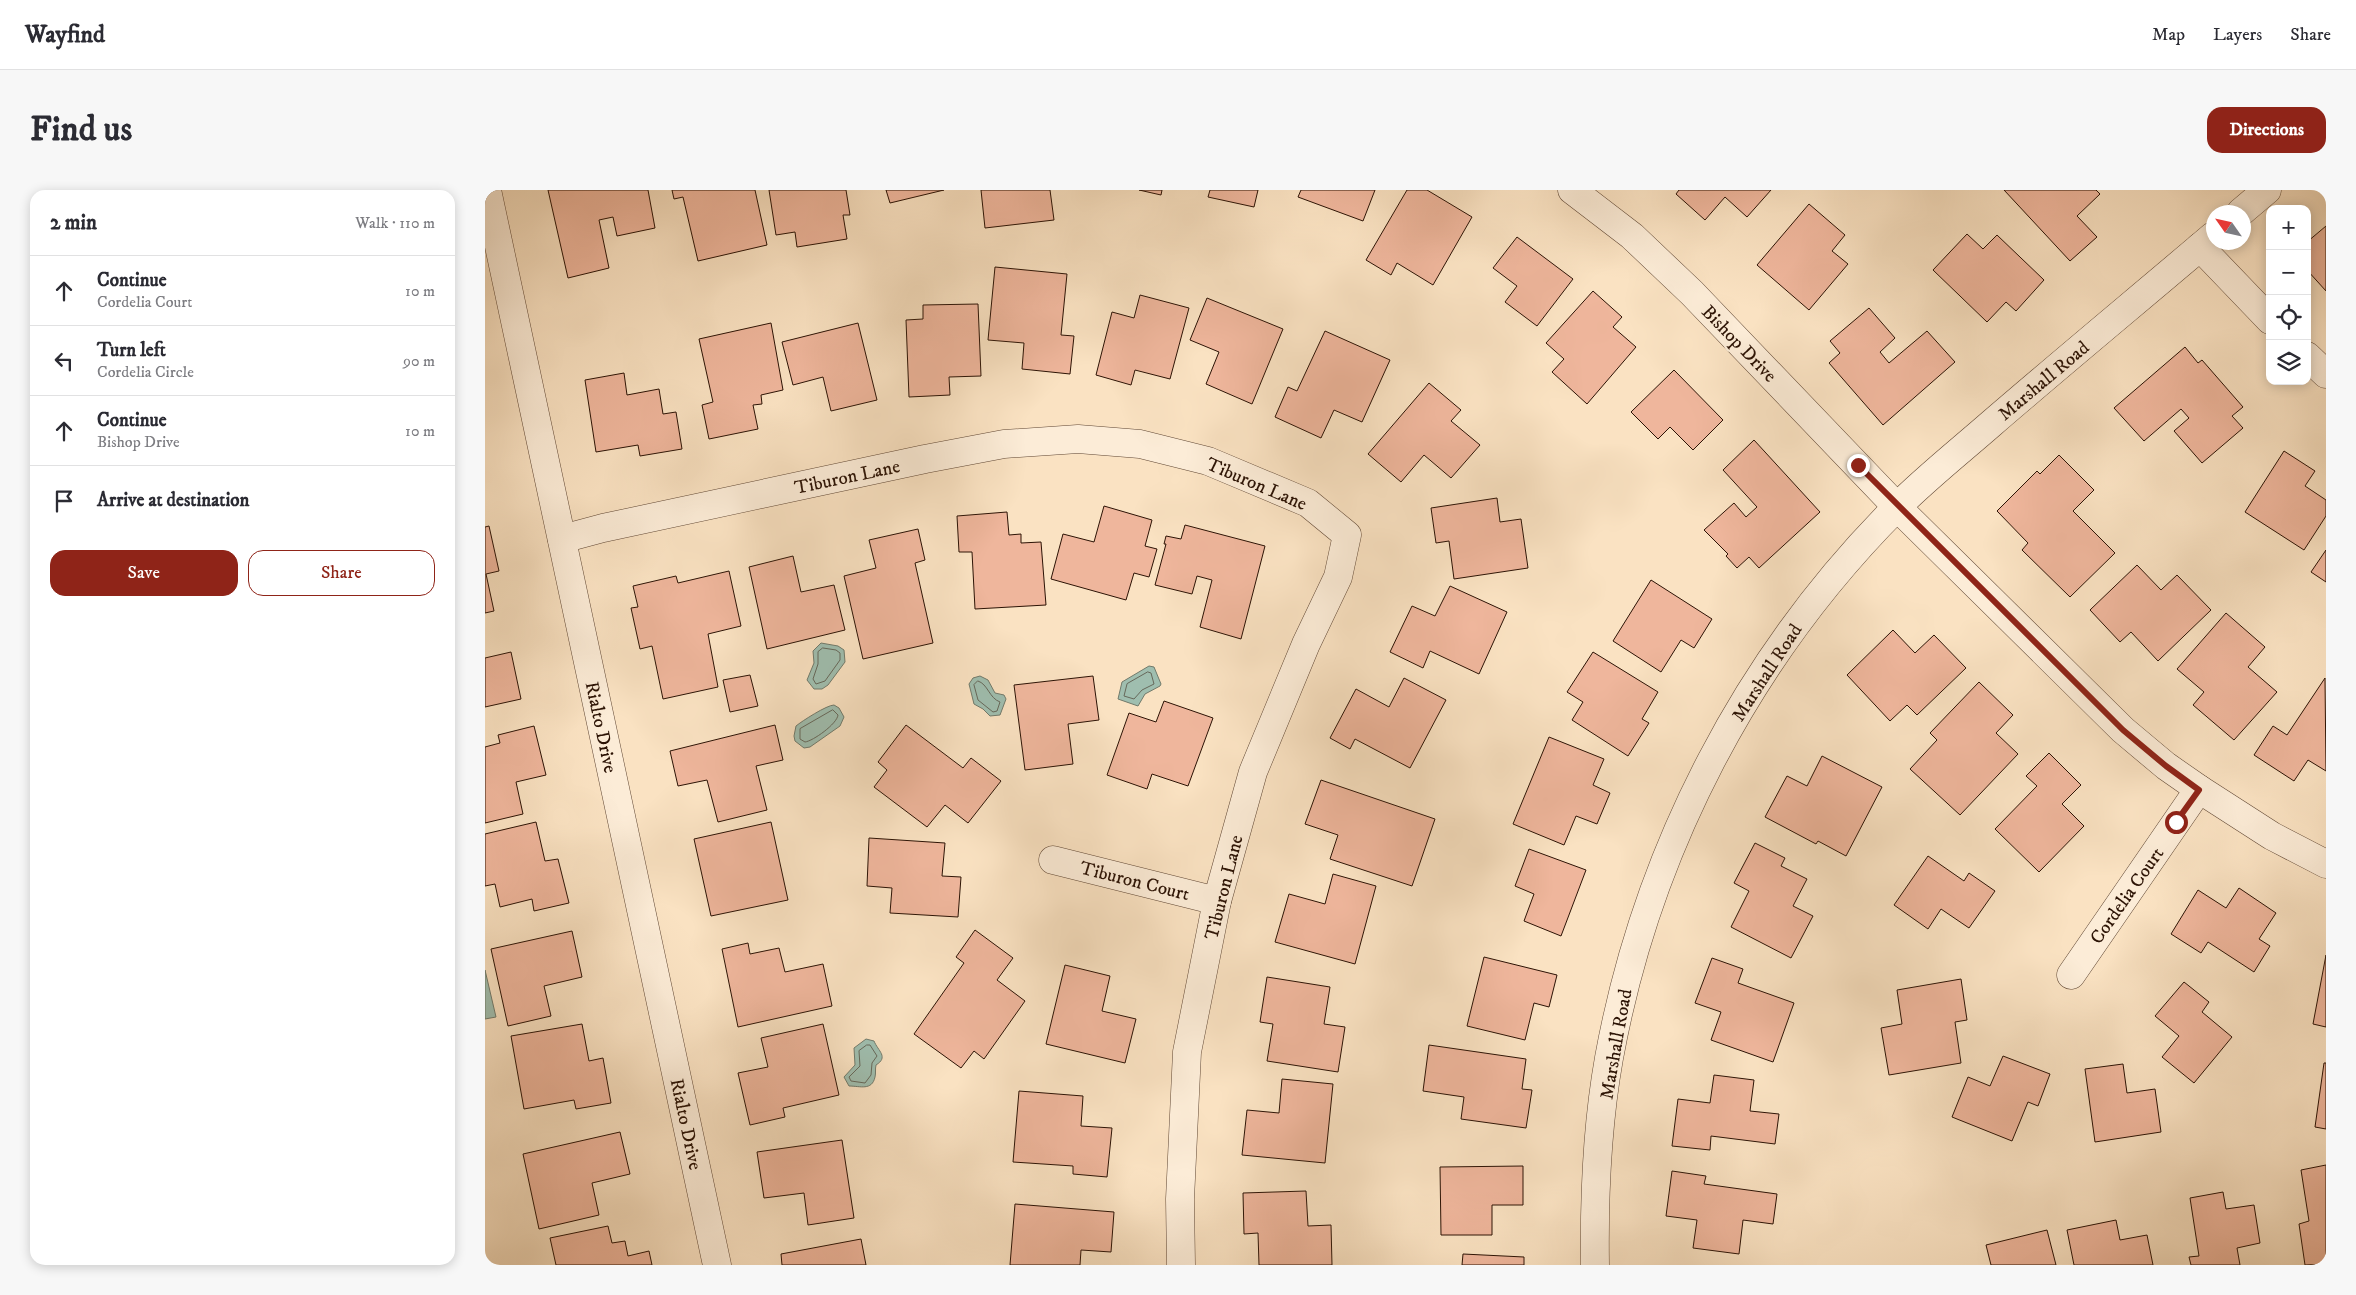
<!DOCTYPE html>
<meta charset="utf-8">
<style>
body{margin:0;font-family:"IM FELL DW Pica",serif;background:#f7f7f7;color:#2b2b33}
.controls{position:absolute;right:15px;top:15px;display:grid;overflow:hidden;border-radius:10px;box-shadow:0 2px 12px #0003}
.controls button{width:45px;height:45px;display:grid;place-items:center;padding:0;border:0;border-bottom:1px solid #e1e1e2;background:#fff;color:#2b2b33;font:25px sans-serif}
.compass{position:absolute;left:1721px;top:15px;width:45px;height:45px;border-radius:50%;background:#fff;box-shadow:0 2px 12px #0003;rotate:304deg}
.stop{position:absolute;width:15px;height:15px;margin:-11px;border:4px solid #8f2418;border-radius:50%;background:#fff}
.stop.end{background:#8f2418;border-color:#fff;box-shadow:0 1px 5px #0008}
.list{margin:0;padding:0;list-style:none}
h2{display:flex;justify-content:space-between;align-items:center;height:65px;margin:0;padding:0 20px;font-size:21px}
h2 small{font-size:16px;font-weight:400;color:#7c7c81}
.list li{display:grid;grid-template-columns:32px 1fr auto;gap:15px;align-items:center;box-sizing:border-box;height:70px;padding:0 20px;border-top:1px solid #e1e1e2}
.list b{display:block;font-size:19px;white-space:nowrap}
.list p{margin:0;font-size:16px;white-space:nowrap;color:#7c7c81}
.list em{font-size:16px;font-style:normal;color:#7c7c81}
.actions{display:flex;gap:10px;padding:15px 20px}
.actions a{flex:1;padding:11px 0;border:1px solid #8f2418;border-radius:15px;text-align:center;font-size:18px;color:#8f2418}
.actions .main{background:#8f2418;color:#fff}
.icon{flex:none;width:28px;height:28px;fill:none;stroke:currentColor;stroke-width:2;stroke-linecap:round;stroke-linejoin:round}
.map{position:relative;flex:none;width:1841px;height:1075px;overflow:hidden;border-radius:15px}
header{display:flex;align-items:center;gap:30px;box-sizing:border-box;height:70px;padding:0 25px;background:#fff;border-bottom:1px solid #e1e1e2}
header strong{font-size:24px}
nav{display:flex;gap:28px;margin-inline-start:auto;font-size:18px}
.intro{display:flex;align-items:center;justify-content:space-between;box-sizing:border-box;height:120px;padding:0 30px}
h1{margin:0;font-size:35px}
.button{padding:12px 22px;border-radius:15px;background:#8f2418;color:#fff;font-size:18px;font-weight:700}
main{display:flex;gap:30px;padding:0 30px}
aside{flex:1;background:#fff;border-radius:15px;box-shadow:0 2px 12px #0003}
.map>svg:first-child{display:block}
.water{fill:#9fbeaf;stroke:#717a6b}
.lines{fill:none;stroke-linecap:round;stroke-linejoin:round}
.shore{stroke:#66685a;stroke-width:1}
.building{fill:#efb69c;stroke:#2c1305}
.minor-casing{stroke:#604734;stroke-width:29}
.tertiary-casing{stroke:#604734;stroke-width:29}
.minor{stroke:#fcecd7;stroke-width:28}
.tertiary{stroke:#fcecd7;stroke-width:28}
.route{stroke:#8f2418;stroke-width:6}
.labels{text-anchor:middle;stroke-width:4.5;stroke-linejoin:round;paint-order:stroke}
.street-label{font-size:19px;fill:#2c1305;stroke:#fcecd7}
</style>
<header>
<strong>Wayfind</strong>
<nav><a>Map</a><a>Layers</a><a>Share</a></nav>
</header>
<div class="intro"><h1>Find us</h1><a class="button">Directions</a></div>
<main>
<aside>
<h2>2 min<small>Walk · 110 m</small></h2>
<ul class="list">
<li><svg class="icon" aria-label="ahead" viewBox="0 0 24 24"><path d="M12 20V5M6 11l6-6 6 6"/></svg><div><b>Continue</b><p>Cordelia Court</p></div><em>10 m</em></li>
<li><svg class="icon" aria-label="left" viewBox="0 0 24 24"><path d="M17 20v-9H6M10 6l-5 5 5 5"/></svg><div><b>Turn left</b><p>Cordelia Circle</p></div><em>90 m</em></li>
<li><svg class="icon" aria-label="ahead" viewBox="0 0 24 24"><path d="M12 20V5M6 11l6-6 6 6"/></svg><div><b>Continue</b><p>Bishop Drive</p></div><em>10 m</em></li>
<li><svg class="icon" aria-label="arrive" viewBox="0 0 24 24"><path d="M6 21V4h12l-3 4 3 4H6"/></svg><div><b>Arrive at destination</b></div></li>
</ul>
<div class="actions"><a class="main">Save</a><a>Share</a></div>
</aside>
<div class="map">
<svg width="1841" height="1075" viewBox="0 0 1841 1075">
<rect width="100%" height="100%" fill="#fae2c2"/>
<filter id="stains"><feTurbulence type="fractalNoise" baseFrequency=".004" numOctaves="4"/><feColorMatrix values="0 0 0 0 .2 0 0 0 0 .09 0 0 0 0 .02 0 0 0 .5 -.17"/></filter>
<radialGradient id="worn" r=".72"><stop offset=".6" stop-color="#630" stop-opacity="0"/><stop offset="1" stop-color="#630" stop-opacity=".3"/></radialGradient>
<!-- water -->
<g class="water">
<path d="M 336,453 L 353,456 L 359,460 L 360,472 L 343,495 L 337,499 L 329,499 L 322,490 L 329,473 L 328,461 Z"/>
<path d="M 664,476 L 669,477 L 676,494 L 675,496 L 660,504 L 653,516 L 633,509 L 637,492 Z"/>
<path d="M 495,486 L 503,490 L 510,503 L 519,505 L 521,509 L 515,525 L 505,526 L 498,519 L 489,514 L 484,494 L 488,488 Z"/>
<path d="M 349,515 L 354,518 L 359,527 L 355,536 L 325,557 L 319,558 L 310,551 L 309,546 L 311,536 C 317,531 342,515 349,515 Z"/>
<path d="M 0,780 L 11,827 L 0,829 Z"/>
<path d="M 381,849 L 389,851 C 393,861 404,867 391,875 C 390,879 391,883 390,887 C 387,901 375,896 364,896 L 359,887 L 370,875 L 369,858 Z"/>
</g>
<g class="lines">
<!-- shore -->
<g class="shore">
<path d="M 338,458 L 351,460 L 355,463 L 355,470 L 340,491 L 331,494 L 328,489 L 333,474 L 333,462 Z"/>
<path d="M 663,482 L 666,483 L 669,494 L 657,500 L 649,509 L 639,506 L 642,494 Z"/>
<path d="M 493,491 C 503,494 504,508 515,512 L 512,521 L 508,522 L 493,510 L 489,495 Z"/>
<path d="M 348,520 L 353,525 C 352,534 328,551 320,552 L 315,549 L 315,539 Z"/>
<path d="M 382,855 L 385,855 L 392,866 L 387,873 L 386,885 L 380,893 L 366,891 L 364,887 L 375,876 L 374,861 Z"/>
</g>
</g>
<!-- building -->
<g class="building">
<path d="M 63,0 L 163,0 L 170,38 L 132,46 L 128,27 L 114,30 L 124,78 L 83,88 Z"/>
<path d="M 187,0 L 270,0 L 282,55 L 213,71 L 198,7 L 189,9 Z"/>
<path d="M 284,0 L 361,0 L 365,25 L 358,25 L 362,49 L 312,57 L 310,42 L 291,45 Z"/>
<path d="M 401,0 L 459,0 L 405,13 Z"/>
<path d="M 496,0 L 565,0 L 569,30 L 500,38 Z"/>
<path d="M 654,0 L 677,0 L 676,5 Z"/>
<path d="M 725,0 L 773,0 L 769,17 L 723,7 Z"/>
<path d="M 816,0 L 890,0 L 878,31 L 813,7 Z"/>
<path d="M 922,0 L 942,0 L 987,27 L 948,95 L 912,73 L 906,85 L 881,70 Z"/>
<path d="M 1194,0 L 1286,0 L 1262,27 L 1240,7 L 1220,30 L 1191,4 Z"/>
<path d="M 1519,0 L 1611,0 L 1615,4 L 1592,26 L 1612,47 L 1585,71 Z"/>
<path d="M 1324,14 L 1360,45 L 1347,61 L 1363,74 L 1324,120 L 1272,75 Z"/>
<path d="M 1841,36 L 1841,101 L 1822,80 L 1822,52 Z"/>
<path d="M 1482,44 L 1498,59 L 1512,45 L 1559,90 L 1531,121 L 1521,112 L 1502,132 L 1448,80 Z"/>
<path d="M 1032,47 L 1088,89 L 1052,136 L 1020,112 L 1032,96 L 1008,78 Z"/>
<path d="M 510,77 L 582,84 L 576,145 L 589,146 L 585,184 L 537,179 L 539,153 L 503,150 Z"/>
<path d="M 1108,101 L 1137,127 L 1128,137 L 1151,157 L 1102,214 L 1067,182 L 1079,169 L 1061,153 Z"/>
<path d="M 655,105 L 704,118 L 685,189 L 650,180 L 646,195 L 611,185 L 627,122 L 649,128 Z"/>
<path d="M 722,108 L 798,139 L 767,214 L 721,194 L 734,162 L 705,150 Z"/>
<path d="M 493,114 L 496,186 L 464,187 L 465,205 L 424,207 L 421,130 L 438,129 L 438,115 Z"/>
<path d="M 1384,118 L 1410,148 L 1395,162 L 1404,173 L 1442,141 L 1470,172 L 1398,235 L 1344,173 L 1355,163 L 1345,151 Z"/>
<path d="M 286,133 L 298,200 L 276,205 L 277,214 L 268,215 L 273,239 L 224,249 L 217,215 L 228,212 L 214,149 Z"/>
<path d="M 373,133 L 392,210 L 346,221 L 338,187 L 308,195 L 297,152 Z"/>
<path d="M 840,141 L 905,170 L 877,232 L 849,220 L 836,248 L 790,227 L 803,197 L 812,201 Z"/>
<path d="M 1700,157 L 1713,173 L 1717,170 L 1758,217 L 1747,226 L 1758,238 L 1717,273 L 1689,241 L 1704,228 L 1696,219 L 1659,251 L 1629,218 Z"/>
<path d="M 1189,180 L 1238,230 L 1208,260 L 1185,237 L 1173,249 L 1146,222 Z"/>
<path d="M 139,183 L 142,205 L 174,199 L 178,224 L 191,222 L 197,259 L 155,266 L 153,255 L 111,262 L 100,190 Z"/>
<path d="M 944,193 L 976,220 L 966,231 L 995,255 L 966,288 L 939,265 L 916,292 L 883,264 Z"/>
<path d="M 1269,250 L 1335,322 L 1274,378 L 1264,367 L 1252,378 L 1241,366 L 1243,364 L 1219,340 L 1249,313 L 1261,327 L 1272,317 L 1238,280 Z"/>
<path d="M 1799,261 L 1830,281 L 1820,296 L 1841,310 L 1841,326 L 1819,360 L 1760,322 Z"/>
<path d="M 1574,265 L 1609,300 L 1588,321 L 1630,363 L 1585,407 L 1537,360 L 1543,353 L 1512,321 L 1552,281 L 1555,284 Z"/>
<path d="M 1012,308 L 1015,332 L 1036,329 L 1043,378 L 969,389 L 964,351 L 951,353 L 946,318 Z"/>
<path d="M 619,316 L 667,330 L 660,356 L 672,359 L 664,387 L 649,383 L 641,410 L 566,389 L 578,344 L 609,352 Z"/>
<path d="M 522,322 L 524,345 L 536,344 L 536,353 L 556,352 L 561,415 L 490,419 L 487,362 L 474,362 L 472,326 Z"/>
<path d="M 700,335 L 780,356 L 756,449 L 715,437 L 727,390 L 712,386 L 707,404 L 670,395 L 681,354 L 679,354 L 681,346 L 696,349 Z"/>
<path d="M 4,336 L 14,381 L 1,384 L 9,421 L 0,423 L 0,337 Z"/>
<path d="M 433,339 L 440,370 L 430,373 L 448,453 L 378,469 L 359,386 L 391,378 L 384,350 Z"/>
<path d="M 1841,360 L 1841,392 L 1826,382 Z"/>
<path d="M 308,366 L 316,402 L 349,395 L 360,440 L 282,459 L 264,377 Z"/>
<path d="M 1652,375 L 1676,400 L 1692,385 L 1726,420 L 1673,471 L 1646,442 L 1635,452 L 1605,420 Z"/>
<path d="M 244,381 L 256,436 L 223,444 L 233,497 L 178,509 L 167,456 L 155,459 L 146,418 L 153,417 L 148,396 L 191,386 L 193,393 Z"/>
<path d="M 1166,390 L 1227,429 L 1209,458 L 1196,450 L 1176,482 L 1128,451 Z"/>
<path d="M 965,396 L 1022,422 L 994,484 L 945,461 L 938,478 L 905,462 L 927,416 L 950,426 Z"/>
<path d="M 1741,423 L 1780,457 L 1763,477 L 1792,502 L 1749,550 L 1708,515 L 1719,502 L 1692,479 Z"/>
<path d="M 1408,440 L 1430,463 L 1449,445 L 1481,478 L 1432,525 L 1422,515 L 1405,531 L 1362,485 Z"/>
<path d="M 26,462 L 36,509 L 0,517 L 0,468 Z"/>
<path d="M 1108,462 L 1173,502 L 1157,529 L 1164,533 L 1143,566 L 1087,530 L 1098,512 L 1082,502 Z"/>
<path d="M 265,485 L 273,516 L 245,522 L 238,490 Z"/>
<path d="M 608,486 L 614,530 L 583,534 L 588,574 L 540,580 L 529,495 Z"/>
<path d="M 919,488 L 961,510 L 925,578 L 870,549 L 865,559 L 845,548 L 871,499 L 904,517 Z"/>
<path d="M 1840,488 L 1841,581 L 1823,570 L 1809,591 L 1769,565 L 1788,536 L 1802,545 Z"/>
<path d="M 1494,492 L 1528,525 L 1511,543 L 1533,564 L 1475,625 L 1425,579 L 1452,550 L 1445,543 Z"/>
<path d="M 679,511 L 728,528 L 703,596 L 667,584 L 662,599 L 622,585 L 644,523 L 671,532 Z"/>
<path d="M 290,535 L 298,570 L 271,576 L 282,620 L 233,632 L 222,590 L 193,596 L 185,561 Z"/>
<path d="M 421,535 L 478,578 L 486,568 L 516,591 L 483,633 L 460,615 L 442,637 L 389,597 L 402,580 L 393,572 Z"/>
<path d="M 49,536 L 61,585 L 31,592 L 38,624 L 0,633 L 0,557 L 15,553 L 13,545 Z"/>
<path d="M 1064,547 L 1119,569 L 1108,595 L 1125,603 L 1112,634 L 1091,626 L 1079,655 L 1028,634 Z"/>
<path d="M 1564,563 L 1596,595 L 1577,614 L 1599,636 L 1554,682 L 1510,639 L 1552,596 L 1541,586 Z"/>
<path d="M 1337,566 L 1397,597 L 1361,666 L 1333,651 L 1331,654 L 1280,627 L 1302,586 L 1322,596 Z"/>
<path d="M 836,590 L 950,629 L 927,696 L 845,669 L 853,645 L 820,634 Z"/>
<path d="M 51,632 L 60,671 L 73,669 L 84,713 L 49,721 L 47,709 L 15,717 L 10,694 L 0,696 L 0,644 Z"/>
<path d="M 286,632 L 303,710 L 226,726 L 209,649 Z"/>
<path d="M 384,648 L 460,653 L 457,686 L 476,687 L 473,727 L 405,723 L 407,698 L 382,696 Z"/>
<path d="M 1270,653 L 1300,668 L 1296,676 L 1322,689 L 1308,716 L 1328,726 L 1306,768 L 1246,737 L 1264,701 L 1249,693 Z"/>
<path d="M 1044,659 L 1101,680 L 1076,746 L 1039,731 L 1049,704 L 1030,696 Z"/>
<path d="M 1443,666 L 1479,691 L 1484,683 L 1510,701 L 1484,738 L 1456,719 L 1443,739 L 1409,715 Z"/>
<path d="M 848,684 L 891,696 L 870,774 L 790,752 L 804,704 L 840,714 Z"/>
<path d="M 1754,698 L 1791,723 L 1774,749 L 1785,756 L 1769,782 L 1723,752 L 1716,763 L 1686,744 L 1713,700 L 1741,718 Z"/>
<path d="M 490,740 L 528,768 L 512,790 L 540,811 L 499,869 L 489,861 L 476,878 L 429,844 L 479,773 L 471,767 Z"/>
<path d="M 87,741 L 97,787 L 59,796 L 66,826 L 23,836 L 6,759 Z"/>
<path d="M 263,753 L 265,764 L 294,758 L 300,782 L 338,774 L 347,816 L 253,837 L 237,759 Z"/>
<path d="M 1841,765 L 1841,837 L 1828,834 Z"/>
<path d="M 999,767 L 1072,785 L 1064,817 L 1049,813 L 1040,850 L 982,836 Z"/>
<path d="M 1227,768 L 1258,779 L 1253,793 L 1309,813 L 1288,872 L 1226,850 L 1236,822 L 1210,813 Z"/>
<path d="M 580,775 L 625,786 L 617,821 L 651,829 L 640,873 L 561,854 Z"/>
<path d="M 782,787 L 845,797 L 839,834 L 860,837 L 853,882 L 782,871 L 788,834 L 775,832 Z"/>
<path d="M 1476,789 L 1482,830 L 1470,832 L 1476,873 L 1404,885 L 1396,838 L 1417,834 L 1412,800 Z"/>
<path d="M 1699,792 L 1724,812 L 1717,822 L 1747,847 L 1709,893 L 1677,867 L 1694,846 L 1670,826 Z"/>
<path d="M 97,834 L 104,871 L 118,868 L 126,913 L 91,919 L 89,910 L 39,919 L 26,846 Z"/>
<path d="M 338,834 L 354,905 L 298,918 L 300,927 L 265,935 L 253,883 L 283,877 L 276,848 Z"/>
<path d="M 944,855 L 1041,869 L 1037,899 L 1047,900 L 1041,938 L 976,929 L 979,907 L 938,901 Z"/>
<path d="M 1518,866 L 1565,884 L 1553,916 L 1543,912 L 1527,951 L 1467,927 L 1483,887 L 1505,896 Z"/>
<path d="M 1839,873 L 1841,873 L 1841,939 L 1830,937 Z"/>
<path d="M 1638,874 L 1642,903 L 1670,899 L 1676,942 L 1610,952 L 1600,879 Z"/>
<path d="M 1229,885 L 1269,890 L 1265,921 L 1294,924 L 1290,954 L 1226,946 L 1225,960 L 1187,956 L 1193,909 L 1225,913 Z"/>
<path d="M 797,889 L 848,894 L 840,973 L 757,965 L 762,920 L 794,923 Z"/>
<path d="M 534,901 L 598,906 L 596,936 L 627,938 L 622,987 L 588,984 L 588,976 L 528,972 Z"/>
<path d="M 135,942 L 145,984 L 107,993 L 114,1025 L 54,1039 L 38,964 Z"/>
<path d="M 357,950 L 369,1028 L 323,1035 L 319,1003 L 279,1008 L 272,962 Z"/>
<path d="M 1841,975 L 1841,1074 L 1820,1075 L 1814,1034 L 1824,1031 L 1816,980 Z"/>
<path d="M 1038,976 L 1038,1015 L 1007,1015 L 1007,1045 L 956,1045 L 955,977 Z"/>
<path d="M 1187,981 L 1221,986 L 1219,994 L 1292,1004 L 1288,1034 L 1258,1030 L 1254,1064 L 1208,1058 L 1212,1030 L 1181,1026 Z"/>
<path d="M 821,1001 L 823,1036 L 846,1035 L 847,1075 L 774,1075 L 773,1043 L 759,1044 L 758,1003 Z"/>
<path d="M 1738,1002 L 1741,1019 L 1769,1015 L 1775,1053 L 1752,1058 L 1755,1075 L 1706,1075 L 1704,1067 L 1714,1066 L 1705,1008 Z"/>
<path d="M 530,1014 L 629,1022 L 626,1062 L 596,1060 L 595,1075 L 525,1075 Z"/>
<path d="M 1631,1030 L 1635,1050 L 1662,1045 L 1668,1075 L 1589,1075 L 1582,1040 Z"/>
<path d="M 123,1036 L 127,1053 L 140,1051 L 143,1066 L 164,1061 L 167,1075 L 71,1075 L 65,1048 Z"/>
<path d="M 1562,1040 L 1571,1075 L 1506,1075 L 1501,1055 Z"/>
<path d="M 376,1049 L 381,1075 L 297,1075 L 296,1064 Z"/>
<path d="M 978,1064 L 1039,1067 L 1039,1075 L 977,1075 Z"/>
</g>
<g class="lines">
<!-- minor casing -->
<g class="minor-casing">
<g id="minor">
<path d="M 2,0 L 232,1075"/>
<path d="M 1087,0 L 1147,46 L 1207,103 L 1412,317 L 1638,540 L 1681,576 L 1714,599 L 1787,646 L 1841,674"/>
<path d="M 1715,57 L 1785,130"/>
<path d="M 1822,166 L 1841,184"/>
<path d="M 77,349 L 118,338 L 440,269 L 519,254 L 593,249 L 655,254 L 723,271 L 823,313 L 862,345 L 853,387 L 821,454 L 768,582 L 732,711 L 702,862 L 695,1009 L 696,1075"/>
<path d="M 568,670 L 732,711"/>
<path d="M 1586,785 L 1714,599"/>
</g>
</g>
<!-- tertiary casing -->
<g class="tertiary-casing">
<g id="tertiary">
<path d="M 1756,22 L 1782,0"/>
<path d="M 1110,1075 C 1109,1006 1112,935 1124,868 C 1162,660 1263,466 1412,317 C 1442,287 1475,261 1507,233 C 1580,170 1655,108 1728,46"/>
</g>
</g>
<!-- minor -->
<use href="#minor" class="minor"/>
<!-- tertiary -->
<use href="#tertiary" class="tertiary"/>
</g>
<g class="lines">
<!-- route -->
<path class="route" d="M 1373,275 L 1638,540 L 1681,576 L 1714,600 L 1691,632"/>
</g>
<g class="labels">
<!-- street labels -->
<g class="street-label">
<text transform="translate(1255 153) rotate(46)" y="7">Bishop Drive</text>
<text transform="translate(1558 190) rotate(-40)" y="7">Marshall Road</text>
<text transform="translate(362 286) rotate(-12)" y="7">Tiburon Lane</text>
<text transform="translate(772 293) rotate(23)" y="7">Tiburon Lane</text>
<text transform="translate(1281 482) rotate(-57)" y="7">Marshall Road</text>
<text transform="translate(117 537) rotate(78)" y="7">Rialto Drive</text>
<text transform="translate(650 690) rotate(14)" y="7">Tiburon Court</text>
<text transform="translate(738 697) rotate(-76)" y="7">Tiburon Lane</text>
<text transform="translate(1641 705) rotate(-55)" y="7">Cordelia Court</text>
<text transform="translate(1130 854) rotate(-80)" y="7">Marshall Road</text>
<text transform="translate(202 934) rotate(78)" y="7">Rialto Drive</text>
</g>
</g>
<rect width="100%" height="100%" filter="url(#stains)"/>
<rect width="100%" height="100%" fill="url(#worn)"/>
</svg>
<div class="controls">
<button>+</button>
<button>−</button>
<button><svg class="icon" aria-label="locate" viewBox="0 0 24 24"><circle cx="12" cy="12" r="6"/><path d="M12 2v4M12 18v4M2 12h4M18 12h4"/></svg></button>
<button><svg class="icon" aria-label="layers" viewBox="0 0 24 24"><path d="M12 4l9 5-9 5-9-5zM3 14l9 5 9-5"/></svg></button>
</div>
<svg class="compass" viewBox="-18 -18 36 36"><path d="M0-13l5 13h-10z" fill="#e53935"/><path d="M0 13l5-13h-10z" fill="#7c7c81"/></svg>
<div class="stop" style="left:1691px;top:632px"></div>
<div class="stop end" style="left:1373px;top:275px"></div>
</div>
</main>
